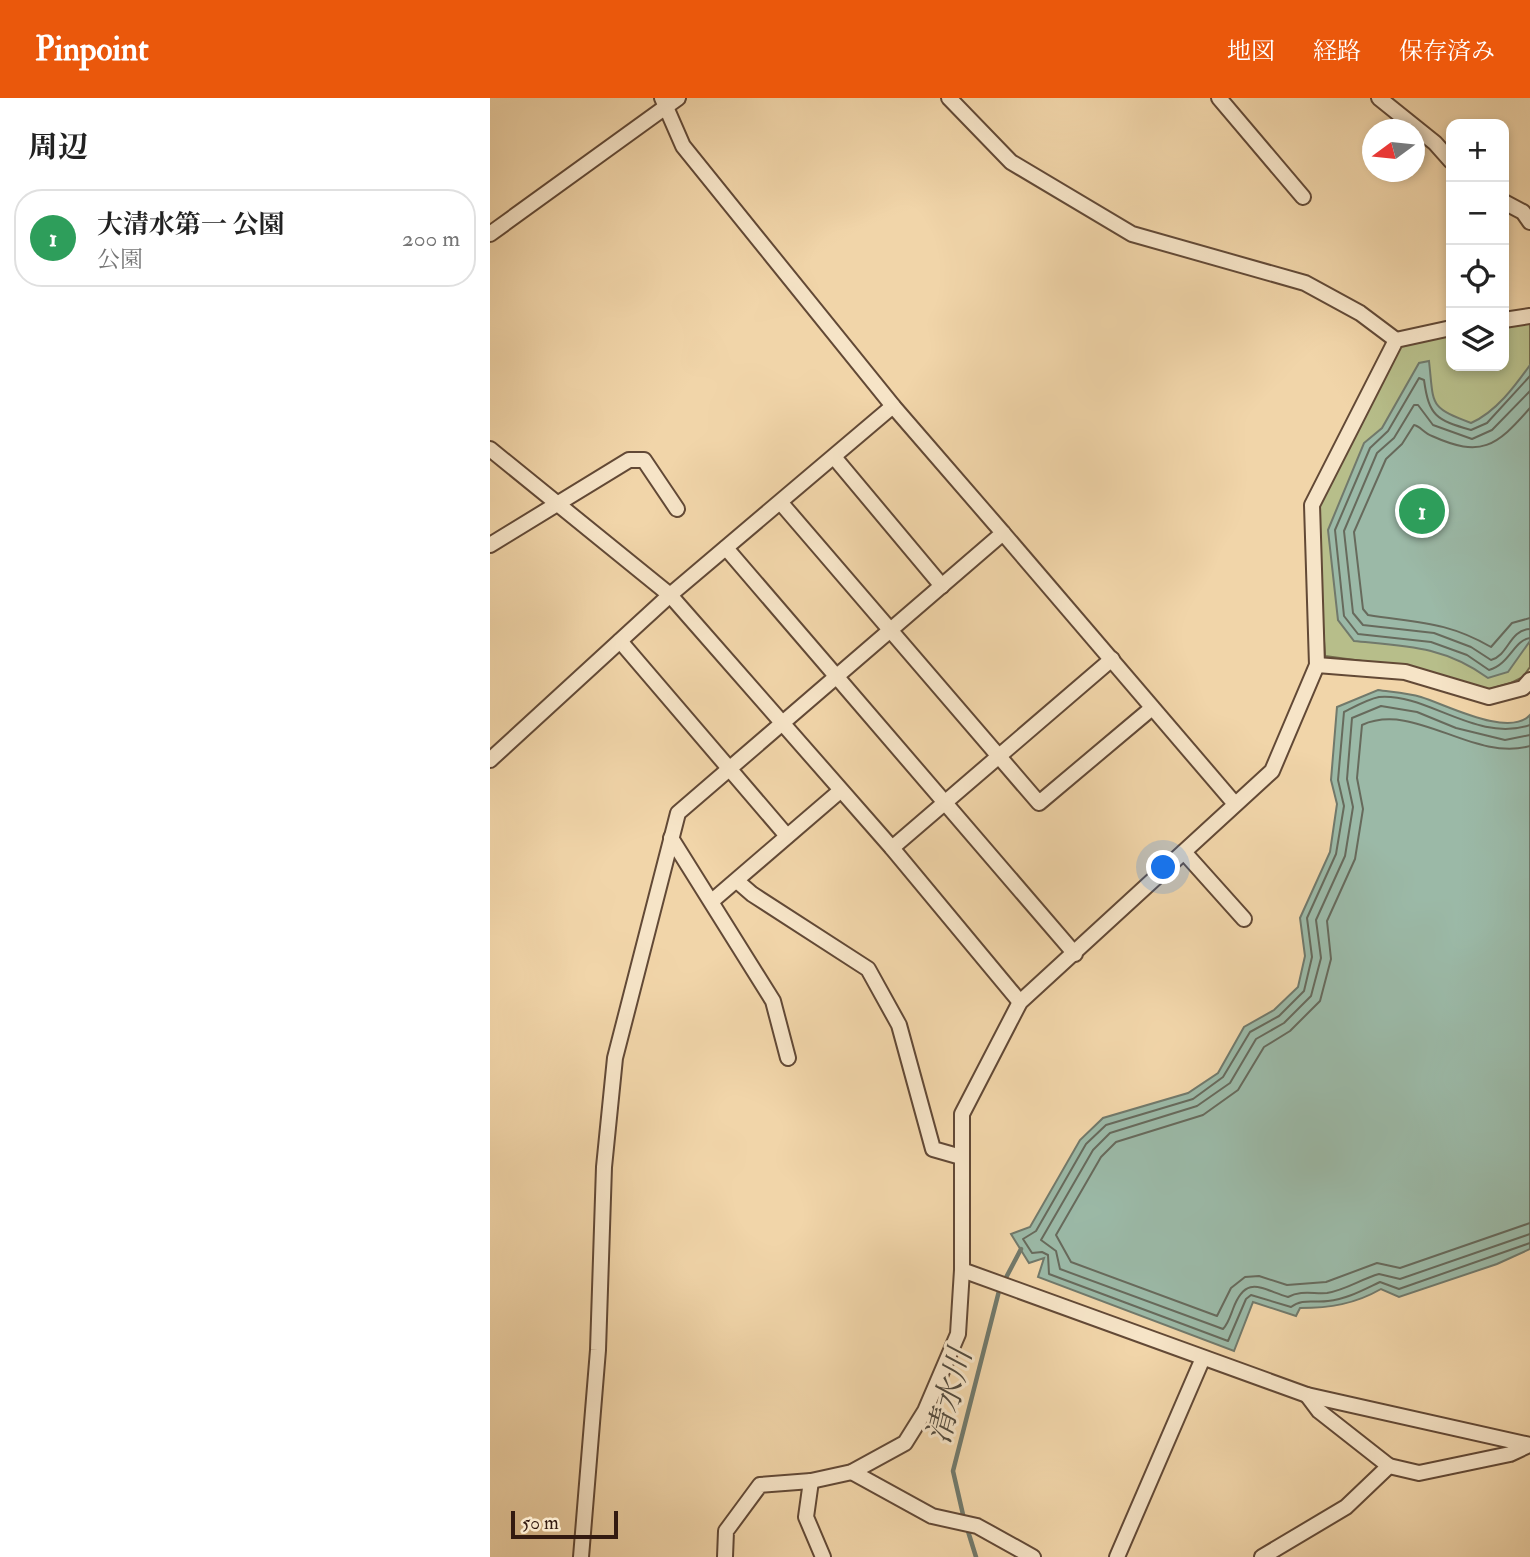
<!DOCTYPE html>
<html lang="ja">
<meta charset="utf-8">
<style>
body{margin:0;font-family:"IM FELL Double Pica","Noto Serif JP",serif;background:#f6f6f6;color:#222}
.controls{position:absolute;right:21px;top:21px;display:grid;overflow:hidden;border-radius:14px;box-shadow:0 4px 10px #0003}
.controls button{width:63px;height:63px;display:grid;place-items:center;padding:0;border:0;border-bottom:2px solid #e0e0e0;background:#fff;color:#222;font:35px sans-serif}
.compass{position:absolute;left:872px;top:21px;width:63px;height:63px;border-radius:50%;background:#fff;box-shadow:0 4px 10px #0003;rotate:255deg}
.scale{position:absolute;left:21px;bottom:18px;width:107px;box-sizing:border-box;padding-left:7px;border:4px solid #331a10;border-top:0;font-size:19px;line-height:24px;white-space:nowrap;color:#331a10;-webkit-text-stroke:5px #f6e4c7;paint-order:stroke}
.you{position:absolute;left:674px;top:770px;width:24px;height:24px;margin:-18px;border:5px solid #fff;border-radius:50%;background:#1a73e8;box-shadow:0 0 0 10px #1a73e833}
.badge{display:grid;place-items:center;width:46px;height:46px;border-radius:50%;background:#ea580c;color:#fff;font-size:23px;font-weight:700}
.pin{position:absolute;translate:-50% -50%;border:4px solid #fff;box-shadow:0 2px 7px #0006}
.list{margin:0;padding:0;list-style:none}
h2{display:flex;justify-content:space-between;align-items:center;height:91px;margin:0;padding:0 28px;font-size:30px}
h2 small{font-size:23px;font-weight:400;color:#767676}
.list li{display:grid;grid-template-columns:46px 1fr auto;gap:21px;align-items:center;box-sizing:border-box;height:98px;margin:0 14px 14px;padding:0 14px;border:2px solid #e0e0e0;border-radius:28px}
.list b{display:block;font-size:26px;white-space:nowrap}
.list p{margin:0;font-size:23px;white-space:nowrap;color:#767676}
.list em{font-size:23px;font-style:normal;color:#767676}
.icon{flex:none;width:38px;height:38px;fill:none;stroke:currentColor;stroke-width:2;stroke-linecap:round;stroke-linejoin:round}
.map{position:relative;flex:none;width:1040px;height:1459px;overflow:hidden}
header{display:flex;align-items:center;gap:42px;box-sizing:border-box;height:98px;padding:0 35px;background:#ea580c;color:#fff}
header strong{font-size:33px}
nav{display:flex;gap:38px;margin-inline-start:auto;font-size:24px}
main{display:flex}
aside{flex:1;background:#fff}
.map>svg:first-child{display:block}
.green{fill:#b7be8a;stroke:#756c4d;stroke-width:2}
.water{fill:#9bb9a7;stroke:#71796b;stroke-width:2}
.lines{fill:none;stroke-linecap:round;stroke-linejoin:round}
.shore{stroke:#676a5c;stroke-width:2}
.stream{stroke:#71796b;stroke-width:4.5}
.street-casing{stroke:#624936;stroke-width:18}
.street{stroke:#f6e4c7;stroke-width:14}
.labels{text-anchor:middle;stroke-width:6;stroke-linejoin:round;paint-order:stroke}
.water-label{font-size:32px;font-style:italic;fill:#524a3d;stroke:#f6e4c7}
</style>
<header>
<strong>Pinpoint</strong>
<nav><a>地図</a><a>経路</a><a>保存済み</a></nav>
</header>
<main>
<aside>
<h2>周辺<small></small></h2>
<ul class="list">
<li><span class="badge" style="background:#2e9e5b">1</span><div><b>大清水第一 公園</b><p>公園</p></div><em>200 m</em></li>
</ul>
</aside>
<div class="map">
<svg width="1040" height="1459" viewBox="0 0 1040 1459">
<rect width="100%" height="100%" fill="#f1d5a9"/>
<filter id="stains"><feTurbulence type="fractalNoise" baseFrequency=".00286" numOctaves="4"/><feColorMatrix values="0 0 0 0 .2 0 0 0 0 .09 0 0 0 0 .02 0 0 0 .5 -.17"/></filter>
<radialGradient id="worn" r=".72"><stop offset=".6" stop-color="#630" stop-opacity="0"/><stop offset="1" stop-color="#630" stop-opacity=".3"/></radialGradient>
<!-- green -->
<path class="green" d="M 1040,225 L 1040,569 L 1033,579 L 1021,585 L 996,592 L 924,570 L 835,558 L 825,407 L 910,247 L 961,235 L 961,268 L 1014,268 L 1014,228 Z"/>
<!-- water -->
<g class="water">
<path d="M 939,263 C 944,307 938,309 981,325 C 1006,314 1025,288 1040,267 L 1040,543 L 1018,574 L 998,580 C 954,548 916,548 864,543 L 848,522 L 838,432 L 874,345 L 892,330 L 929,265 Z"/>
<path d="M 888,592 C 902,594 918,595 931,599 C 957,607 1019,640 1040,617 L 1040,1151 L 1007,1166 L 909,1199 L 891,1191 C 865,1206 840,1210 810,1210 L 806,1218 L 763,1204 L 744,1253 L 548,1179 L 554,1160 L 539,1165 L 521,1136 L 540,1129 L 590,1042 L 613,1020 L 698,995 L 728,975 L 754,929 L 784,912 L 808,889 L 815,858 L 810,820 L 840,754 L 847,706 L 841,682 L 847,609 Z"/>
</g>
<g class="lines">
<!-- shore -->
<g class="shore">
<path d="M 1040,278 L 997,325 L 981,332 C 946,322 939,318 934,282 L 929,280 L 898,333 L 880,350 L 845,432 L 854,518 L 868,536 L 941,544 L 977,557 L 999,572 C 1020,566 1024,542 1040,540"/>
<path d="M 1040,293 L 1002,332 L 982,341 L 943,327 L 928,307 L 924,307 L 904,340 L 887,355 L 854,433 L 863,515 L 873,527 L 944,535 L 981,549 L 1001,562 C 1019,557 1019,532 1040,531"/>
<path d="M 1040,310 C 1006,349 991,360 942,338 C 934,335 930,328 924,327 L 912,346 L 896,361 L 864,434 L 873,511 L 878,517 C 927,525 956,523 1001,549 L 1022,525 L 1040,520"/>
<path d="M 1040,627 C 986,645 938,595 889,599 C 878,601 864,609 854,614 L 848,682 L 854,708 L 846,756 L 817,820 L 822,859 L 814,893 L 789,918 L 760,934 L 733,979 L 703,1001 L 616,1027 L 596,1046 L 546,1133 L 533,1141 L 542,1155 L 552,1154 L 558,1157 L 559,1176 L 738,1243 L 756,1201 L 761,1197 L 801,1209 C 812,1200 824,1205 838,1203 C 857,1201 873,1192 890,1184 L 909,1191 L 1040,1145"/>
<path d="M 1040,637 L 1015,642 L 966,630 L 927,614 L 891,608 L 862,620 L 857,681 L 863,709 L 855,758 L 826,822 L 831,860 L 821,898 L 794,925 L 766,941 L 740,985 L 707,1008 L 620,1035 L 603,1052 L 551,1142 L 566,1153 L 570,1171 L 733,1231 C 738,1226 740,1219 743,1211 C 756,1176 771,1191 798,1199 C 811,1192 823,1196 837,1195 C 856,1192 871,1181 889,1176 L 910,1181 L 1040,1136"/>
<path d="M 1040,648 C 982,664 925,603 872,627 L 867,680 L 873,711 L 865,761 L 837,823 L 841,861 L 830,903 L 800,933 L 774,949 L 748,992 L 713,1017 L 626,1044 L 611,1059 L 566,1137 L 581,1164 L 727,1218 L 741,1190 L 755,1179 L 769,1178 L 797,1187 L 836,1184 L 887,1165 L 910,1170 L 1040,1125"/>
</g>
<!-- stream -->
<g class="stream">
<path d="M 474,1421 L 463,1373 L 509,1193 L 531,1151"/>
<path d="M 477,1430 L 486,1459"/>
</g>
<!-- street casing -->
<g class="street-casing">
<g id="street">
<path d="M 459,0 L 521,64 L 642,136 L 815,185 L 870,215 L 906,242"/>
<path d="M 729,0 L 813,99"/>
<path d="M 889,0 L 945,45 L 961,63"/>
<path d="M 1014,104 L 1033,114 L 1040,124"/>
<path d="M 0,136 L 188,0"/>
<path d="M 1014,222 L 1040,218"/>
<path d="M 0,351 L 180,497 L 402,750 L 530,904"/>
<path d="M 344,359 L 452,488"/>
<path d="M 291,405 L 549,705 L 662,610"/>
<path d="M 513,435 L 745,706"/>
<path d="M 0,447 L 139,362 L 154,362 L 187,411"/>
<path d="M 236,450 L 585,856"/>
<path d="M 130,543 L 297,738"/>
<path d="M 827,567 L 915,574 L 999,599 L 1033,590 L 1040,582"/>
<path d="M 0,662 L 180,497 L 403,308"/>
<path d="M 181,740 L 283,903 L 298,960"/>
<path d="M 402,750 L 622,561"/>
<path d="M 694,754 L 754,821"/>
<path d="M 247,783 L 262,796 L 378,871 L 409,927 L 443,1051 L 471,1059"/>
<path d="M 222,803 L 350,693"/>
<path d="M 472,1172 L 817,1297 L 1040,1347"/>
<path d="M 817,1297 L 829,1313 L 899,1368"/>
<path d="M 362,1374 L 442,1418 L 487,1428 L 543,1459"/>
<path d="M 321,1383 L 316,1419 L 333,1459"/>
<path d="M 91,1459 L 108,1252 L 114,1069 L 125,960 L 188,715 L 513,435 L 403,308 L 193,48 L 172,0"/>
<path d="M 235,1459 L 236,1433 L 270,1387 L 321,1383 L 362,1374 L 415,1345 L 435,1313 L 468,1236 L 472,1172 L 472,1016 L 530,904 L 782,673 L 827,567 L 822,407 L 906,242 L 961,230"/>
<path d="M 627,1459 L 713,1260"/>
<path d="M 772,1459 L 856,1409 L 899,1368 L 929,1375 L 1020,1356 L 1039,1347"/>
</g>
</g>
<!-- street -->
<use href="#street" class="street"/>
</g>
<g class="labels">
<!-- water labels -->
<g class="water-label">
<text transform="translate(459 1298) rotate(-76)" y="11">清水川</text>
</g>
</g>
<rect width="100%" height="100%" filter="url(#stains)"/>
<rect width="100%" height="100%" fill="url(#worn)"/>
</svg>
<div class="controls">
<button>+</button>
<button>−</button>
<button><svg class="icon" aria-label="locate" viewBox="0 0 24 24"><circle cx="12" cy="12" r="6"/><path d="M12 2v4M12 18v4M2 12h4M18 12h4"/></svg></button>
<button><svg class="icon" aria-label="layers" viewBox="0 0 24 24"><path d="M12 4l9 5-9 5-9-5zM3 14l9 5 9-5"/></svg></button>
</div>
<svg class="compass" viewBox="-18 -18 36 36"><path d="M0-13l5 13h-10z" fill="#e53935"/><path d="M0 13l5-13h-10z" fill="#767676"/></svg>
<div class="scale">50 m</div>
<div class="you"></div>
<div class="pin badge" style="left:932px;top:413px;background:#2e9e5b">1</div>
</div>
</main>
